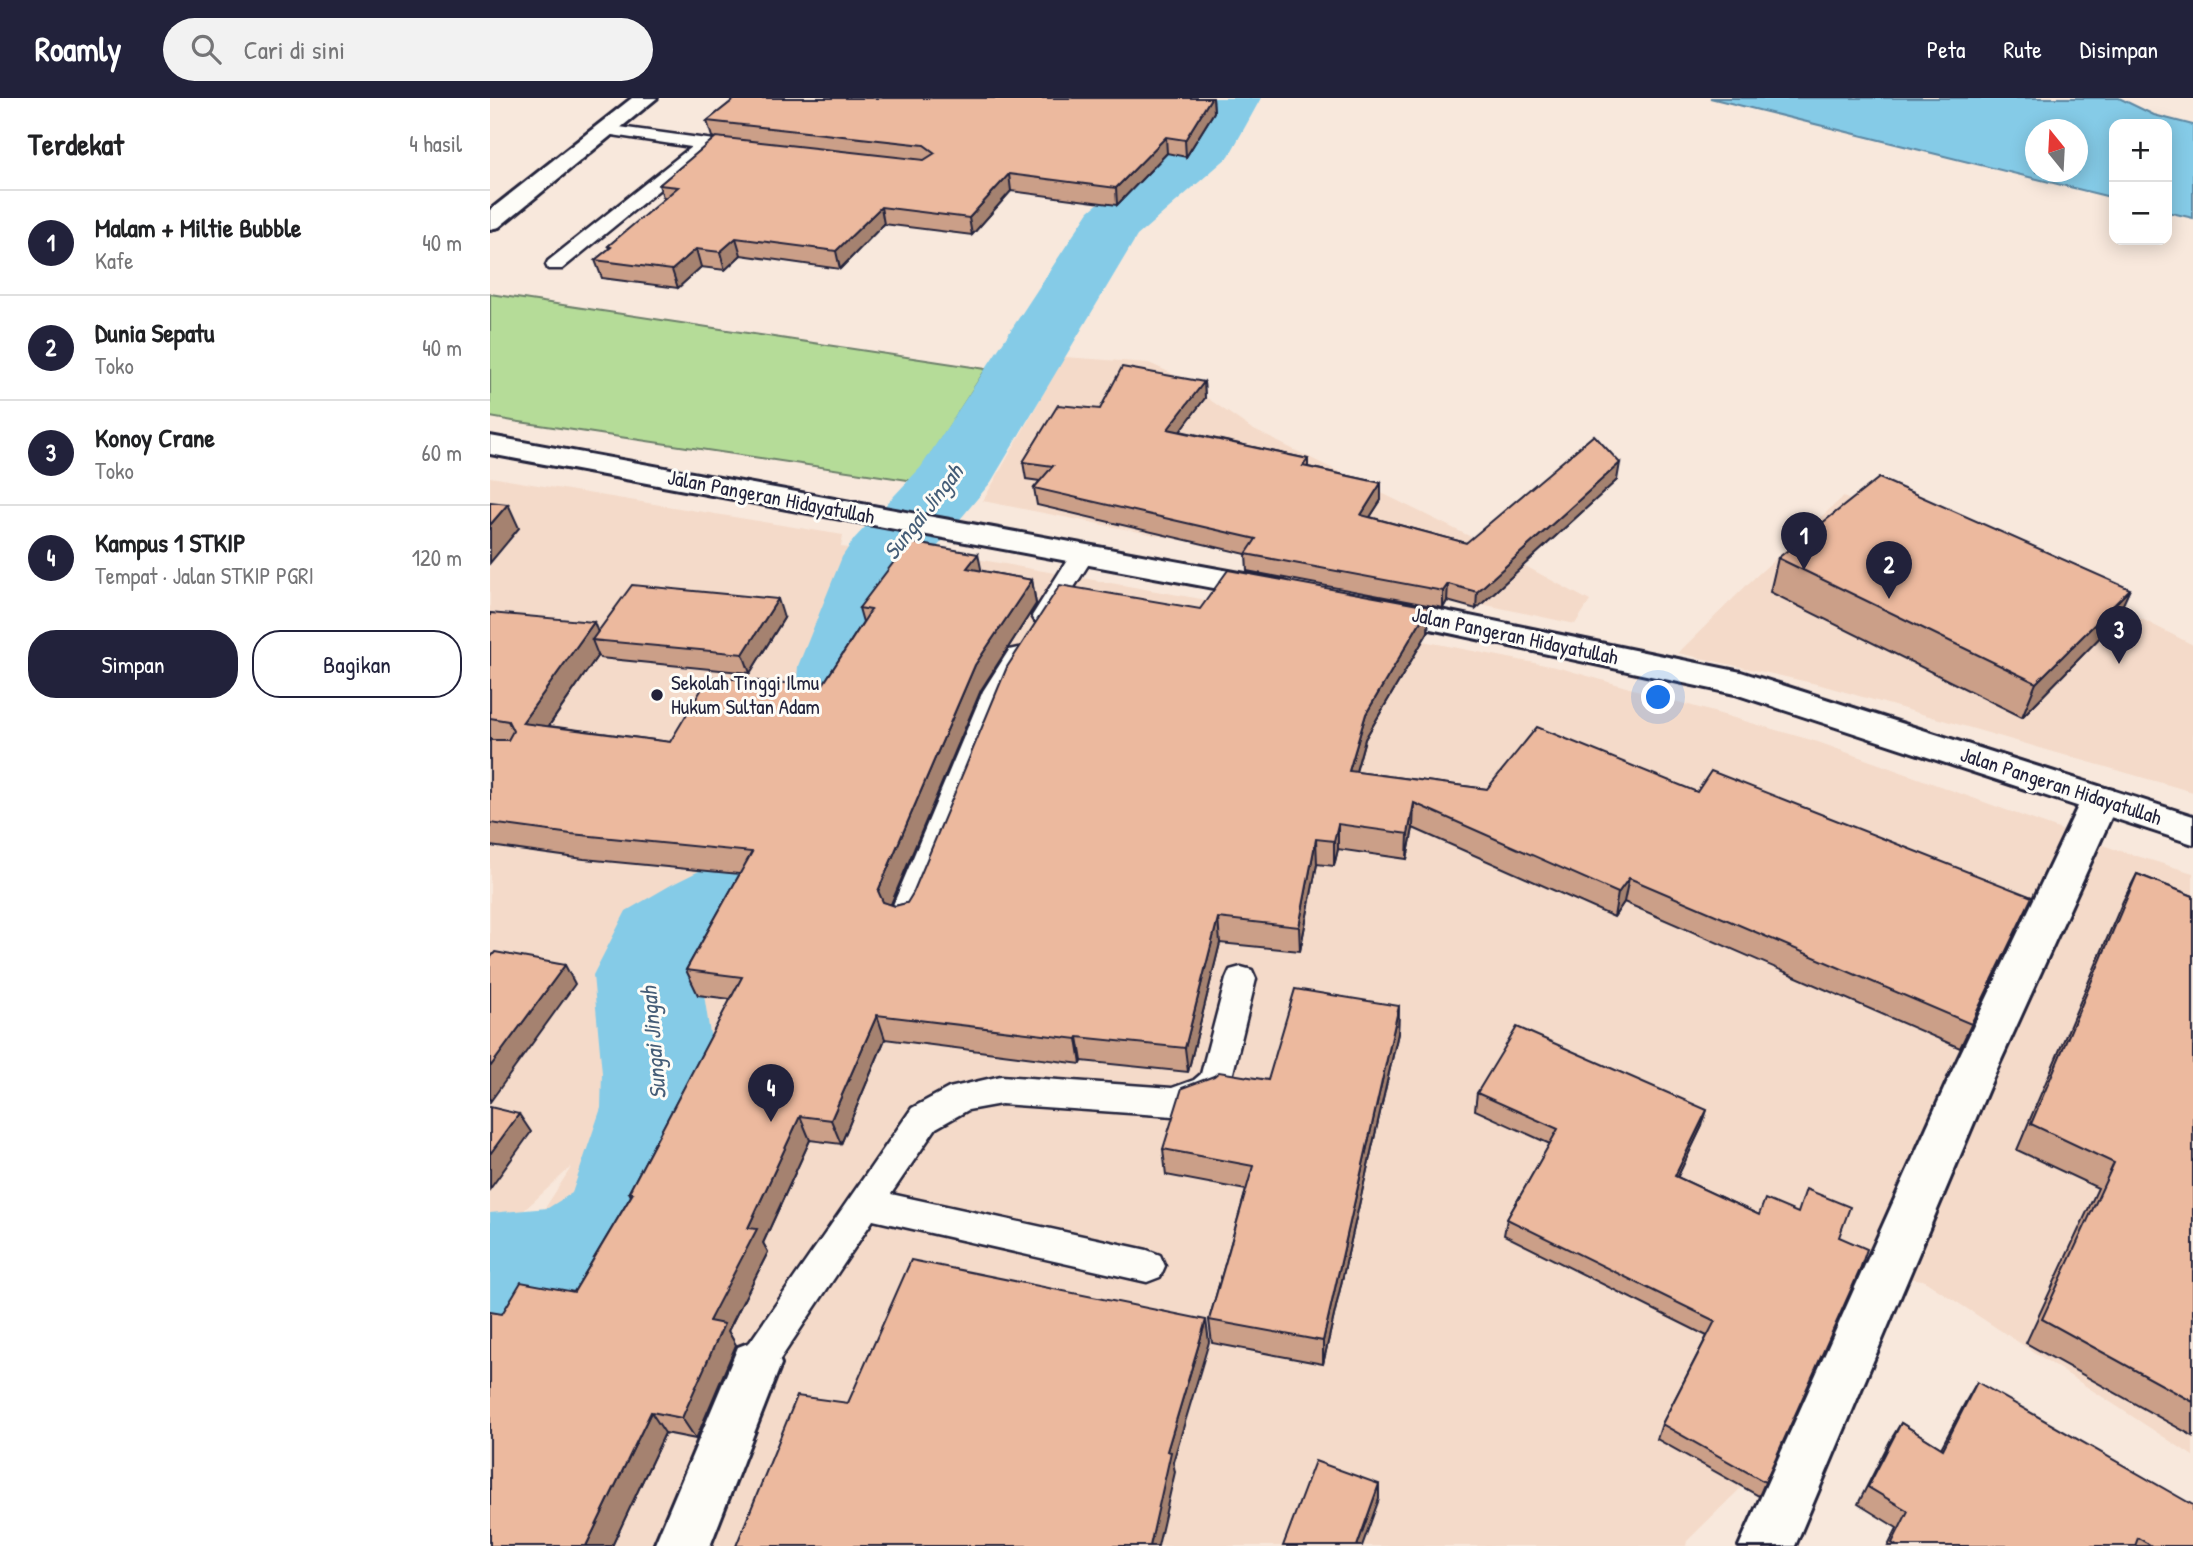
<!DOCTYPE html>
<html lang="id">
<meta charset="utf-8">
<style>
body{margin:0;font-family:"Patrick Hand",sans-serif;background:#f2f2f2;color:#202124}
.controls{position:absolute;right:21px;top:21px;display:grid;overflow:hidden;border-radius:14px;box-shadow:0 4px 18px #0003}
.controls button{width:63px;height:63px;display:grid;place-items:center;padding:0;border:0;border-bottom:2px solid #e0e0e0;background:#fff;color:#202124;font:35px sans-serif}
.compass{position:absolute;left:1535px;top:21px;width:63px;height:63px;border-radius:50%;background:#fff;box-shadow:0 4px 18px #0003;rotate:342deg}
.you{position:absolute;left:1169px;top:600px;width:24px;height:24px;margin:-18px;border:5px solid #fff;border-radius:50%;background:#1a73e8;box-shadow:0 0 0 10px #1a73e833}
.badge{display:grid;place-items:center;width:46px;height:46px;border-radius:50%;background:#22223b;color:#fff;font-size:23px;font-weight:700}
.pin{position:absolute;translate:-50% -58px;filter:drop-shadow(0 2px 4px #0008)}
.pin::after{content:'';position:absolute;top:37px;width:24px;height:21px;background:inherit;clip-path:polygon(0 0,100% 0,50% 100%)}
.list{margin:0;padding:0;list-style:none}
h2{display:flex;justify-content:space-between;align-items:center;height:91px;margin:0;padding:0 28px;font-size:30px}
h2 small{font-size:23px;font-weight:400;color:#757577}
.list li{display:grid;grid-template-columns:46px 1fr auto;gap:21px;align-items:center;box-sizing:border-box;height:105px;padding:0 28px;border-top:2px solid #e0e0e0}
.list b{display:block;font-size:26px;white-space:nowrap}
.list p{margin:0;font-size:23px;white-space:nowrap;color:#757577}
.list em{font-size:23px;font-style:normal;color:#757577}
.actions{display:flex;gap:14px;padding:21px 28px}
.actions a{flex:1;padding:16px 0;border:2px solid #22223b;border-radius:28px;text-align:center;font-size:24px;color:#22223b}
.actions .main{background:#22223b;color:#fff}
.icon{flex:none;width:38px;height:38px;fill:none;stroke:currentColor;stroke-width:2;stroke-linecap:round;stroke-linejoin:round}
.map{position:relative;flex:none;width:1703px;height:1448px;overflow:hidden}
header{display:flex;align-items:center;gap:42px;box-sizing:border-box;height:98px;padding:0 35px;background:#22223b;color:#fff}
header strong{font-size:33px}
nav{display:flex;gap:38px;margin-inline-start:auto;font-size:24px}
.search{width:490px;height:63px;background:#f2f2f2;display:flex;align-items:center;gap:18px;box-sizing:border-box;padding:0 24px;border-radius:38px;color:#757577;font-size:26px}
main{display:flex}
aside{flex:1;background:#fff}
.map>svg:first-child{display:block}
.built{fill:#f4dac9}
.green{fill:#b5dc98;stroke:#6c7f6a;stroke-width:2}
.water{fill:#85cbe7;stroke:#5d87a2;stroke-width:2;fill-rule:evenodd}
.lines{fill:none;stroke-linecap:round;stroke-linejoin:round}
.river{fill:#85cbe7;fill-rule:evenodd}
.lane-casing{stroke:#22223b;stroke-width:5}
.street-casing{stroke:#22223b;stroke-width:6}
.secondary-casing{stroke:#22223b;stroke-width:6}
.primary-casing{stroke:#22223b;stroke-width:6}
.lane{fill:#fdfcf7;fill-rule:evenodd}
.street{fill:#fdfcf7;fill-rule:evenodd}
.secondary{fill:#fdfcf7;fill-rule:evenodd}
.primary{fill:#fdfcf7;fill-rule:evenodd}
.wall{fill:#cb9f88;stroke:#22223b;stroke-width:2}
.shaded-wall{fill:#a5826f;stroke:#22223b;stroke-width:2}
.building{fill:#ecb99e;stroke:#22223b;stroke-width:2}
.poi-dot{fill:#22223b;stroke:#fdfcf7;stroke-width:2.5}
.labels{text-anchor:middle;stroke-width:6;stroke-linejoin:round;paint-order:stroke}
.street-label{font-size:21px;fill:#22223b;stroke:#fdfcf7}
.poi-label{font-size:21px;fill:#22223b;stroke:#fdfcf7;text-anchor:start}
.water-label{font-size:23px;font-style:italic;fill:#455d77;stroke:#fdfcf7}
</style>
<header>
<strong>Roamly</strong>
<div class="search"><svg class="icon" aria-label="search" viewBox="0 0 24 24"><circle cx="10" cy="10" r="6"/><path d="M15 15l6 6"/></svg>Cari di sini</div>
<nav><a>Peta</a><a>Rute</a><a>Disimpan</a></nav>
</header>
<main>
<aside>
<h2>Terdekat<small>4 hasil</small></h2>
<ul class="list">
<li><span class="badge">1</span><div><b>Malam + Miltie Bubble</b><p>Kafe</p></div><em>40 m</em></li>
<li><span class="badge">2</span><div><b>Dunia Sepatu</b><p>Toko</p></div><em>40 m</em></li>
<li><span class="badge">3</span><div><b>Konoy Crane</b><p>Toko</p></div><em>60 m</em></li>
<li><span class="badge">4</span><div><b>Kampus 1 STKIP</b><p>Tempat · Jalan STKIP PGRI</p></div><em>120 m</em></li>
</ul>
<div class="actions"><a class="main">Simpan</a><a>Bagikan</a></div>
</aside>
<div class="map">
<svg width="1703" height="1448" viewBox="0 0 1703 1448">
<rect width="100%" height="100%" fill="#f8e8dc"/>
<filter id="ink" filterUnits="userSpaceOnUse"><feTurbulence type="fractalNoise" baseFrequency=".0143" numOctaves="2"/><feDisplacementMap in="SourceGraphic" scale="14" xChannelSelector="R" yChannelSelector="G"/><feConvolveMatrix kernelMatrix="1 2 1 2 8 2 1 2 1" color-interpolation-filters="sRGB"/></filter>
<g filter="url(#ink)">
<!-- built -->
<g class="built">
<path d="M 574,259 L 659,265 L 681,275 L 762,331 L 985,441 L 1100,503 L 1085,526 L 726,449 L 493,403 Z"/>
<path d="M 0,379 L 353,437 L 351,449 L 368,451 L 334,594 L 328,696 L 306,758 L 279,769 L 275,779 L 239,786 L 218,795 L 135,854 L 117,1011 L 171,927 L 162,908 L 187,862 L 225,842 L 233,829 L 250,831 L 299,818 L 359,652 L 357,595 L 404,470 L 424,450 L 796,516 L 1070,570 L 1328,644 L 1624,751 L 1703,775 L 1703,1358 L 1433,1182 L 1368,1174 L 1259,1382 L 1197,1443 L 1196,1448 L 108,1448 L 0,1422 L 0,1196 L 82,1068 L 16,1129 L 0,1139 Z"/>
<path d="M 1353,399 L 1620,505 L 1703,547 L 1703,694 L 1331,587 L 1188,555 L 1262,482 Z"/>
</g>
<!-- green -->
<path class="green" d="M 0,196 L 496,271 L 424,383 L 23,323 L 0,319 Z"/>
<!-- water -->
<path class="water" d="M 1220,0 L 1629,0 L 1664,17 L 1703,27 L 1703,120 L 1677,114 L 1677,26 L 1624,26 L 1624,100 ZM 1546,32 L 1588,32 L 1588,74 L 1546,74 Z"/>
<g class="lines">
<!-- river -->
<path class="river" d="M 715,0 L 771,0 L 739,58 L 647,138 L 501,384 L 433,466 L 398,568 L 395,722 L 355,790 L 255,843 L 215,869 L 211,877 L 226,975 L 227,1010 L 194,1130 L 176,1169 L 124,1206 L 79,1222 L 0,1231 L 0,1115 L 58,1110 L 82,1095 L 111,1010 L 112,975 L 103,877 L 136,813 L 181,787 L 283,736 L 296,718 L 308,568 L 352,459 L 364,441 L 431,369 L 599,113 L 694,35 Z"/>
<!-- lane casing -->
<g class="lane-casing">
<g id="lane">
<path d="M 115,27 L 253,46 L 261,51 L 253,56 L 219,51 L 72,171 L 58,171 L 56,167 L 58,163 L 201,49 L 109,35 L 107,32 Z"/>
<path d="M 593,449 L 601,451 L 605,456 L 566,518 L 563,523 L 554,526 L 545,523 L 542,518 L 581,456 L 585,451 Z"/>
<path d="M 528,550 L 537,552 L 541,558 L 519,593 L 428,819 L 423,827 L 413,830 L 403,827 L 398,819 L 493,593 L 519,552 Z"/>
<path d="M 751,869 L 762,872 L 766,881 L 741,983 L 736,992 L 726,1002 L 683,1018 L 511,1006 L 478,1012 L 446,1030 L 401,1096 L 657,1152 L 670,1157 L 675,1168 L 670,1179 L 657,1184 L 383,1122 L 279,1278 L 266,1284 L 253,1278 L 247,1266 L 253,1254 L 422,1010 L 459,990 L 511,978 L 682,990 L 704,982 L 711,976 L 736,881 L 740,872 Z"/>
</g>
</g>
<!-- street casing -->
<g class="street-casing">
<g id="street">
<path d="M 1610,689 L 1623,692 L 1629,702 L 1502,982 L 1305,1448 L 1249,1448 L 1458,982 L 1591,702 L 1597,692 Z"/>
<path d="M 266,1242 L 284,1249 L 291,1266 L 220,1448 L 164,1448 L 248,1249 Z"/>
</g>
</g>
<!-- secondary casing -->
<g class="secondary-casing">
<path id="secondary" d="M 142,0 L 167,0 L 9,129 L 0,131 L 0,112 Z"/>
</g>
<!-- primary casing -->
<g class="primary-casing">
<g id="primary">
<path d="M 0,338 L 783,481 L 795,484 L 800,491 L 795,498 L 783,501 L 0,356 Z"/>
<path d="M 887,499 L 1251,574 L 1703,718 L 1703,746 L 1245,596 L 875,517 L 870,510 L 875,503 Z"/>
</g>
</g>
<!-- lane -->
<use href="#lane" class="lane"/>
<!-- street -->
<use href="#street" class="street"/>
<!-- secondary -->
<use href="#secondary" class="secondary"/>
<!-- primary -->
<use href="#primary" class="primary"/>
</g>
<!-- wall -->
<g class="wall">
<path d="M 246,0 L 723,0 L 724,14 L 696,59 L 677,55 L 627,107 L 521,93 L 482,137 L 394,126 L 350,171 L 251,157 L 235,172 L 211,169 L 188,190 L 112,180 L 105,162 L 119,151 L 118,148 L 174,102 L 169,87 L 225,40 L 222,39 L 217,23 Z"/>
<path d="M 714,284 L 715,300 L 690,333 L 818,361 L 818,369 L 891,385 L 891,402 L 880,419 L 976,445 L 1127,382 L 986,511 L 957,503 L 953,510 L 757,473 L 756,456 L 547,407 L 544,390 L 550,383 L 536,381 L 533,364 L 610,311 Z"/>
<path d="M 1288,460 L 1625,524 L 1532,619 L 1280,494 Z"/>
<path d="M 492,473 L 542,482 L 546,506 L 491,592 L 400,806 L 405,808 L 417,805 L 710,511 L 939,509 L 938,534 L 875,641 L 866,674 L 997,691 L 1207,694 L 1542,799 L 1470,950 L 1134,804 L 1124,819 L 923,730 L 917,761 L 848,751 L 844,768 L 827,766 L 810,853 L 730,845 L 698,974 L 592,963 L 591,966 L 395,941 L 351,1046 L 320,1042 L 273,1145 L 278,1154 L 238,1233 L 246,1247 L 206,1341 L 175,1335 L 122,1448 L 0,1448 L 12,1216 L 84,1194 L 141,1098 L 139,1094 L 241,901 L 208,897 L 196,872 L 250,776 L 94,761 L 0,748 L 0,515 L 108,534 L 294,520 L 260,575 L 110,560 L 108,557 L 59,628 L 180,644 L 332,588 L 373,524 L 369,510 Z"/>
<path d="M 1647,776 L 1703,798 L 1703,1338 L 1536,1245 L 1608,1090 L 1527,1052 L 1633,803 Z"/>
<path d="M 909,908 L 908,935 L 833,1266 L 722,1245 L 719,1222 L 756,1092 L 676,1077 L 673,1051 L 778,982 Z"/>
<path d="M 987,995 L 1212,1028 L 1187,1079 L 1269,1117 L 1349,1139 L 1369,1174 L 1269,1398 L 1167,1341 L 1172,1326 L 1217,1238 L 1014,1137 L 1017,1121 L 1060,1046 L 985,1012 Z"/>
<path d="M 1487,1284 L 1703,1448 L 1398,1448 L 1407,1430 L 1368,1406 L 1400,1343 L 1411,1325 L 1451,1350 L 1476,1303 Z"/>
</g>
<!-- shaded-wall -->
<g class="shaded-wall">
<path d="M 721,0 L 723,0 L 724,14 L 696,59 L 695,42 Z"/>
<path d="M 676,39 L 677,55 L 627,107 L 626,90 Z"/>
<path d="M 519,76 L 521,93 L 482,137 L 479,120 Z"/>
<path d="M 391,109 L 394,126 L 350,171 L 346,153 Z"/>
<path d="M 246,140 L 251,157 L 235,172 L 230,154 Z"/>
<path d="M 206,151 L 211,169 L 188,190 L 182,172 Z"/>
<path d="M 714,284 L 715,300 L 680,347 L 678,331 Z"/>
<path d="M 1130,365 L 1127,382 L 986,511 L 987,494 Z"/>
<path d="M 891,385 L 891,402 L 871,433 L 871,417 Z"/>
<path d="M 18,406 L 29,430 L 0,465 L 0,427 Z"/>
<path d="M 488,456 L 493,480 L 477,470 Z"/>
<path d="M 542,482 L 546,506 L 491,592 L 396,818 L 388,793 L 485,567 Z"/>
<path d="M 958,486 L 957,503 L 953,510 L 953,493 Z"/>
<path d="M 1640,491 L 1625,524 L 1532,619 L 1546,585 Z"/>
<path d="M 288,501 L 294,520 L 260,575 L 253,556 Z"/>
<path d="M 939,509 L 938,534 L 875,641 L 859,698 L 859,673 L 876,616 Z"/>
<path d="M 104,524 L 111,543 L 102,542 L 108,557 L 44,649 L 32,625 Z"/>
<path d="M 924,705 L 923,730 L 917,761 L 918,736 Z"/>
<path d="M 848,726 L 848,751 L 844,768 L 844,743 Z"/>
<path d="M 826,741 L 827,766 L 810,853 L 809,829 Z"/>
<path d="M 1139,780 L 1134,804 L 1124,819 L 1128,795 Z"/>
<path d="M 728,820 L 730,845 L 698,974 L 695,950 Z"/>
<path d="M 75,867 L 85,886 L 0,1004 L 0,969 Z"/>
<path d="M 909,908 L 908,935 L 833,1266 L 833,1243 Z"/>
<path d="M 387,917 L 395,941 L 351,1046 L 341,1022 Z"/>
<path d="M 588,939 L 592,963 L 591,966 L 587,941 Z"/>
<path d="M 1217,1012 L 1212,1028 L 1180,1095 L 1185,1078 Z"/>
<path d="M 29,1016 L 41,1034 L 0,1091 L 0,1056 Z"/>
<path d="M 310,1018 L 320,1042 L 273,1145 L 278,1154 L 238,1233 L 246,1247 L 206,1341 L 192,1320 L 219,1223 L 258,1130 Z"/>
<path d="M 716,1222 L 719,1244 L 683,1364 L 685,1374 L 668,1448 L 660,1448 L 677,1353 Z"/>
<path d="M 161,1314 L 175,1335 L 122,1448 L 96,1448 Z"/>
<path d="M 889,1386 L 889,1401 L 872,1448 L 867,1448 Z"/>
</g>
<!-- building -->
<g class="building">
<path d="M 246,0 L 721,0 L 695,42 L 676,39 L 626,90 L 519,76 L 479,120 L 391,109 L 346,153 L 246,140 L 230,154 L 206,151 L 182,172 L 105,162 L 121,149 L 118,148 L 188,89 L 169,87 L 226,39 L 434,62 L 445,55 L 434,47 L 217,23 Z"/>
<path d="M 632,269 L 714,284 L 678,331 L 818,361 L 813,368 L 891,385 L 871,417 L 976,445 L 1104,337 L 1130,365 L 987,494 L 958,486 L 953,493 L 756,456 L 766,441 L 544,390 L 563,368 L 533,364 L 568,307 L 610,311 Z"/>
<path d="M 1389,380 L 1640,491 L 1546,585 L 1288,460 Z"/>
<path d="M 0,404 L 18,406 L 0,427 Z"/>
<path d="M 419,444 L 488,456 L 477,470 L 542,482 L 485,567 L 388,793 L 393,804 L 405,808 L 417,805 L 423,795 L 517,569 L 570,487 L 710,511 L 738,472 L 939,509 L 876,616 L 859,673 L 997,691 L 1047,629 L 1207,694 L 1221,673 L 1542,799 L 1481,926 L 1139,780 L 1128,795 L 924,705 L 918,736 L 848,726 L 844,743 L 826,741 L 809,829 L 728,820 L 695,950 L 588,939 L 587,941 L 387,917 L 341,1022 L 310,1018 L 258,1130 L 267,1131 L 219,1223 L 234,1226 L 192,1320 L 161,1314 L 96,1448 L 0,1448 L 0,1214 L 12,1216 L 31,1184 L 84,1194 L 143,1095 L 139,1094 L 252,879 L 196,872 L 262,754 L 81,736 L 0,725 L 0,642 L 18,642 L 23,633 L 18,623 L 0,620 L 0,515 L 104,524 L 32,625 L 180,644 L 219,579 L 332,588 L 381,512 L 369,510 Z"/>
<path d="M 142,487 L 288,501 L 253,556 L 102,542 Z"/>
<path d="M 1647,776 L 1703,798 L 1703,1304 L 1552,1221 L 1624,1065 L 1541,1026 Z"/>
<path d="M 5,854 L 75,867 L 0,969 L 0,860 Z"/>
<path d="M 805,891 L 909,908 L 833,1243 L 719,1222 L 763,1068 L 673,1051 L 692,990 L 724,978 L 729,974 L 778,982 Z"/>
<path d="M 1027,929 L 1217,1012 L 1185,1078 L 1269,1117 L 1275,1101 L 1308,1115 L 1316,1091 L 1360,1109 L 1349,1139 L 1377,1151 L 1369,1174 L 1275,1384 L 1172,1326 L 1225,1223 L 1017,1121 L 1068,1031 L 987,995 Z"/>
<path d="M 0,1009 L 29,1016 L 0,1056 Z"/>
<path d="M 421,1162 L 716,1222 L 677,1353 L 681,1354 L 660,1448 L 246,1448 L 307,1298 L 358,1305 Z"/>
<path d="M 1487,1284 L 1703,1407 L 1703,1448 L 1662,1448 L 1648,1440 L 1645,1448 L 1407,1448 L 1402,1445 L 1418,1413 L 1378,1389 L 1411,1325 L 1453,1351 Z"/>
<path d="M 825,1363 L 889,1386 L 867,1448 L 793,1448 Z"/>
</g>
</g>
<!-- markers -->
<circle class="poi-dot" cx="167" cy="597" r="7"/>
<g class="labels">
<!-- street labels -->
<g class="street-label">
<text transform="translate(281 399) rotate(11)" y="7">Jalan Pangeran Hidayatullah</text>
<text transform="translate(1025 538) rotate(12)" y="7">Jalan Pangeran Hidayatullah</text>
<text transform="translate(1571 688) rotate(18)" y="7">Jalan Pangeran Hidayatullah</text>
</g>
<!-- poi labels -->
<g class="poi-label">
<text x="181" y="592">Sekolah Tinggi Ilmu<tspan x="181" dy="24">Hukum Sultan Adam</tspan></text>
</g>
<!-- water labels -->
<g class="water-label">
<text transform="translate(433 414) rotate(-52)" y="8">Sungai Jingah</text>
<text transform="translate(163 945) rotate(-95)" y="8">Sungai Jingah</text>
</g>
</g>
</svg>
<div class="controls">
<button>+</button>
<button>−</button>
</div>
<svg class="compass" viewBox="-18 -18 36 36"><path d="M0-13l5 13h-10z" fill="#e53935"/><path d="M0 13l5-13h-10z" fill="#757577"/></svg>
<div class="you"></div>
<div class="pin badge" style="left:1314px;top:472px">1</div>
<div class="pin badge" style="left:1399px;top:501px">2</div>
<div class="pin badge" style="left:1629px;top:566px">3</div>
<div class="pin badge" style="left:281px;top:1024px">4</div>
</div>
</main>
